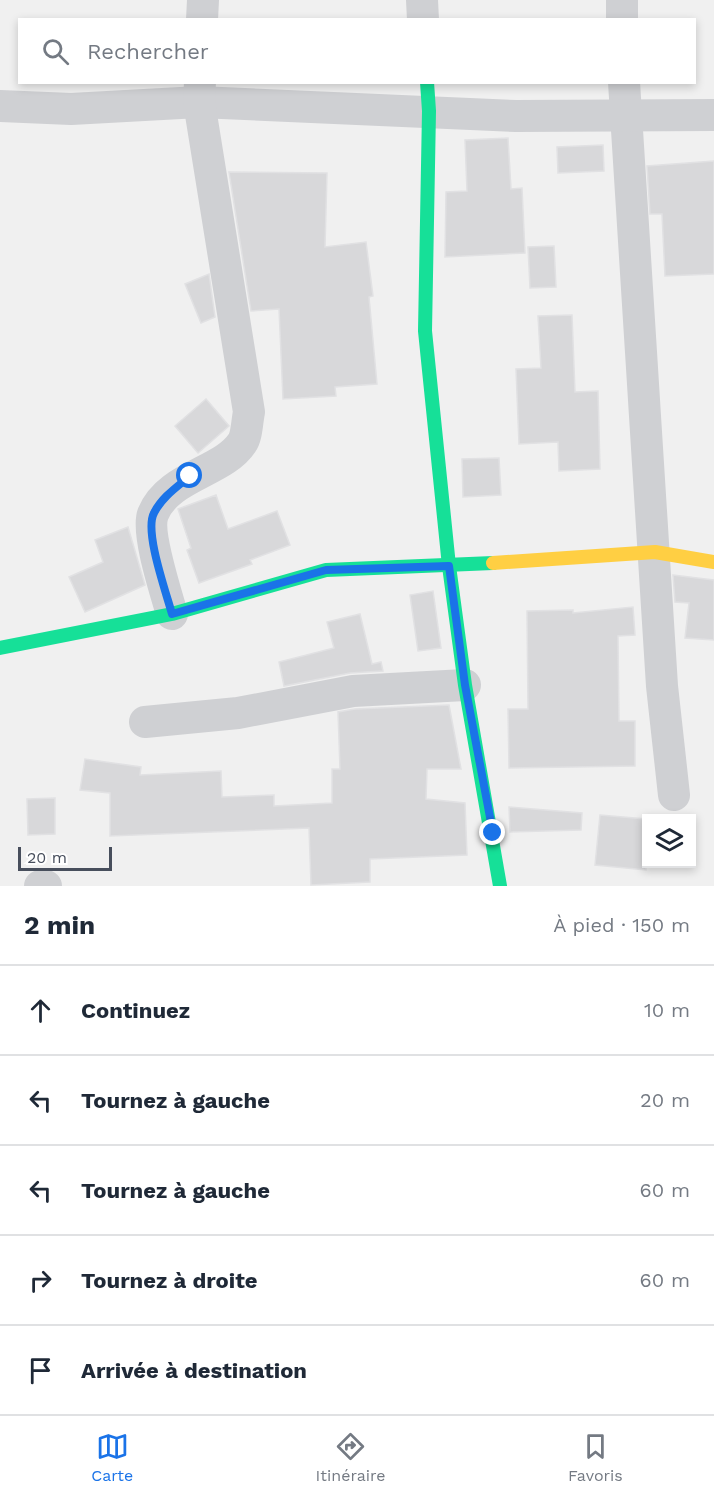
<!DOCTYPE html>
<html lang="fr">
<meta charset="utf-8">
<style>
body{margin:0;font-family:"Work Sans",sans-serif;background:#f2f2f3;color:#1f2937}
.controls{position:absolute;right:18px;bottom:18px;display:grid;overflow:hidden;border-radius:0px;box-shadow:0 3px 9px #0003}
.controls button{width:54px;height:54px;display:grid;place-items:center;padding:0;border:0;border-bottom:2px solid #e0e1e3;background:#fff;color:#1f2937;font:30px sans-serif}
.scale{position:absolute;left:18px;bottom:15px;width:94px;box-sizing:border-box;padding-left:6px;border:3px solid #474e5c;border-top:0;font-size:16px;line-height:21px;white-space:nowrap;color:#474e5c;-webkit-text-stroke:4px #fff;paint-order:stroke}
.stop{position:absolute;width:18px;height:18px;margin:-14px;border:4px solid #1a73e8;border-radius:50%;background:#fff}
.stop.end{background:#1a73e8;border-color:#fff;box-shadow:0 2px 6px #0008}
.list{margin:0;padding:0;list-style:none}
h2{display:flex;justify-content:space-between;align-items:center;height:78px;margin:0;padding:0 24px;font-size:26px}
h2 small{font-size:20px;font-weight:400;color:#747a83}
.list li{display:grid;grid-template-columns:39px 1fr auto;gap:18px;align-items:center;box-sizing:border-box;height:90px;padding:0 24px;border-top:2px solid #e0e1e3}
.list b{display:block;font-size:22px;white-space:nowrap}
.list em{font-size:20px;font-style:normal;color:#747a83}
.icon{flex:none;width:33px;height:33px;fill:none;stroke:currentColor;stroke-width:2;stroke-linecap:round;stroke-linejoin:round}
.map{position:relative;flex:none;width:714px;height:886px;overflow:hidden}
.search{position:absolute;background:#fff;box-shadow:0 3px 9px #0003;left:18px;right:18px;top:18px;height:66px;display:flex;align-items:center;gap:15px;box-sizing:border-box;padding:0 21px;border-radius:0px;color:#747a83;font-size:22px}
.sheet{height:528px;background:#fff}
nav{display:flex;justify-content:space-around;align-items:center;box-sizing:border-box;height:84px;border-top:2px solid #e0e1e3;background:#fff;font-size:16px;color:#747a83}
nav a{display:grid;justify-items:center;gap:3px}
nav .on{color:#1a73e8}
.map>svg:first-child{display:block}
.building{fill:#d8d8da;stroke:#e1e1e3;stroke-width:1.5}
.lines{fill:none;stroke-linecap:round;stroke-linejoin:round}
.street{stroke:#cfd0d3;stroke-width:32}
.fast{stroke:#16e098;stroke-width:14}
.slow{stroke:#ffcf43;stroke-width:14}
.route{stroke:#1a73e8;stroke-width:8}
</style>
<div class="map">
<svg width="714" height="886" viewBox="0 0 714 886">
<rect width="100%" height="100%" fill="#f0f0f0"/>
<!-- building -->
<g class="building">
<path d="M 508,138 L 511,189 L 522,188 L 525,253 L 445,257 L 446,192 L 467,191 L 465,140 Z"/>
<path d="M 603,145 L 604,171 L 558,173 L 557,147 Z"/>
<path d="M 714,161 L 714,274 L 665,276 L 662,214 L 650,214 L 647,166 Z"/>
<path d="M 229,172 L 327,173 L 325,247 L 366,242 L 373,296 L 369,297 L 377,384 L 335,387 L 336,396 L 283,399 L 279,309 L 251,311 Z"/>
<path d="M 554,246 L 556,287 L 530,288 L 528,247 Z"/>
<path d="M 209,274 L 215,317 L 201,323 L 185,284 Z"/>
<path d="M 572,315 L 575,392 L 598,391 L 600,469 L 559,471 L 558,442 L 519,444 L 516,369 L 541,368 L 538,316 Z"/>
<path d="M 206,399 L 229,426 L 198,453 L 175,426 Z"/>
<path d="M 499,458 L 501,495 L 463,497 L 462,459 Z"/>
<path d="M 216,495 L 228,529 L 277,511 L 290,545 L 250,560 L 252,564 L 199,583 L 187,550 L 191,548 L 178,509 Z"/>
<path d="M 128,527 L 145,585 L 85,612 L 69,577 L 103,562 L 95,540 Z"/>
<path d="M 673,575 L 714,580 L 714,640 L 685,638 L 689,603 L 675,602 Z"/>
<path d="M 433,591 L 441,648 L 418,651 L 410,595 Z"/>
<path d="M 633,607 L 635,635 L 618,636 L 619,721 L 635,721 L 635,766 L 509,768 L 508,709 L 528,709 L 527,611 L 573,610 L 573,613 Z"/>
<path d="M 360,614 L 372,664 L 381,662 L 383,671 L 350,673 L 284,686 L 279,662 L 334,648 L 327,622 Z"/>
<path d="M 449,705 L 461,769 L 427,769 L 426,799 L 465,803 L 467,855 L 370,859 L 370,882 L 311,885 L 309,828 L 110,836 L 110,793 L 80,790 L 85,759 L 141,767 L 140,775 L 221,771 L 222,797 L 274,795 L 274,806 L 332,803 L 332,769 L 340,769 L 338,712 L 355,709 Z"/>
<path d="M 55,798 L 55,834 L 28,835 L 27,799 Z"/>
<path d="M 509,807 L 582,813 L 581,830 L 510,832 Z"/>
<path d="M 600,815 L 646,819 L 646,870 L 595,865 Z"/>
</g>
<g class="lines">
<!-- street -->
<g class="street">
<path d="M 422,0 L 423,20"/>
<path d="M 622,0 L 622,20"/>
<path d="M 202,20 L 203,0"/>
<path d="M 624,82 L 662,686 L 674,795"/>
<path d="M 0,106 L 71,109 L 199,102 L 516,116 L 714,115"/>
<path d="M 172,614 C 166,593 146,532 153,514 C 168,476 223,472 242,443 C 247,436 247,421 249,412 L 199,102 L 200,82"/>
<path d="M 145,722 L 238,713 L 353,691 L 465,685"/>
<path d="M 40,886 L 46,886"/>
</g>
<!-- fast -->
<g class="fast">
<path d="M 427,82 L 429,111 L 425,331 L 449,566 L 465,685 L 500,886"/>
<path d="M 0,648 L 172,614 L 326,570 L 493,563"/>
</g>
<!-- slow -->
<path class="slow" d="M 493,563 L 655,552 L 714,562"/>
</g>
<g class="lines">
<!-- route -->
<path class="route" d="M 190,476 C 177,487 162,497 154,513 C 144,531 166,592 172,614 L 326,570 L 449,566 L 465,685 L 493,833"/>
</g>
</svg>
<div class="controls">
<button><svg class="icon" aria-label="layers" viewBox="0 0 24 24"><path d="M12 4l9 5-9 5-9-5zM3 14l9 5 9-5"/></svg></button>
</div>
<div class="scale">20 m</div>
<div class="stop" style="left:190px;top:476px"></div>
<div class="stop end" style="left:493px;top:833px"></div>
<div class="search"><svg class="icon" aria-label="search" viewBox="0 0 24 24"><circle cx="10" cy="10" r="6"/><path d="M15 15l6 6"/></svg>Rechercher</div>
</div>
<section class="sheet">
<h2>2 min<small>À pied · 150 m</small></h2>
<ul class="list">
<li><svg class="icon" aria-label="ahead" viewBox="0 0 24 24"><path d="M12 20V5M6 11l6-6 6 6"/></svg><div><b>Continuez</b></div><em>10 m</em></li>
<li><svg class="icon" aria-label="left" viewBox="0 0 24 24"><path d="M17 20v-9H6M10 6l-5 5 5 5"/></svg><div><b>Tournez à gauche</b></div><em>20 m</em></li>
<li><svg class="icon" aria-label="left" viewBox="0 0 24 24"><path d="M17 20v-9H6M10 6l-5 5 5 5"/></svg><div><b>Tournez à gauche</b></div><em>60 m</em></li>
<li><svg class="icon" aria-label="right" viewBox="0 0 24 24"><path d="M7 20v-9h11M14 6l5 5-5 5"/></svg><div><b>Tournez à droite</b></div><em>60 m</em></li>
<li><svg class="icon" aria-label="arrive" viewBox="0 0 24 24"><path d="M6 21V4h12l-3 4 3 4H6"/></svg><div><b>Arrivée à destination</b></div></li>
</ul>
</section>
<nav>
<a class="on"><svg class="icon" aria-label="map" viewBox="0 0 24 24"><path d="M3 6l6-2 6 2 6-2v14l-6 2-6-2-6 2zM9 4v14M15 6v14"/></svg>Carte</a>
<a><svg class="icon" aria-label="directions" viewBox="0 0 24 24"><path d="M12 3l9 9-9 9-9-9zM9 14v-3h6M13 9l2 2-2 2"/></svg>Itinéraire</a>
<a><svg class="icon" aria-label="saved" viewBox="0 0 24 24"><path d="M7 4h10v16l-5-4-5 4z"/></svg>Favoris</a>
</nav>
